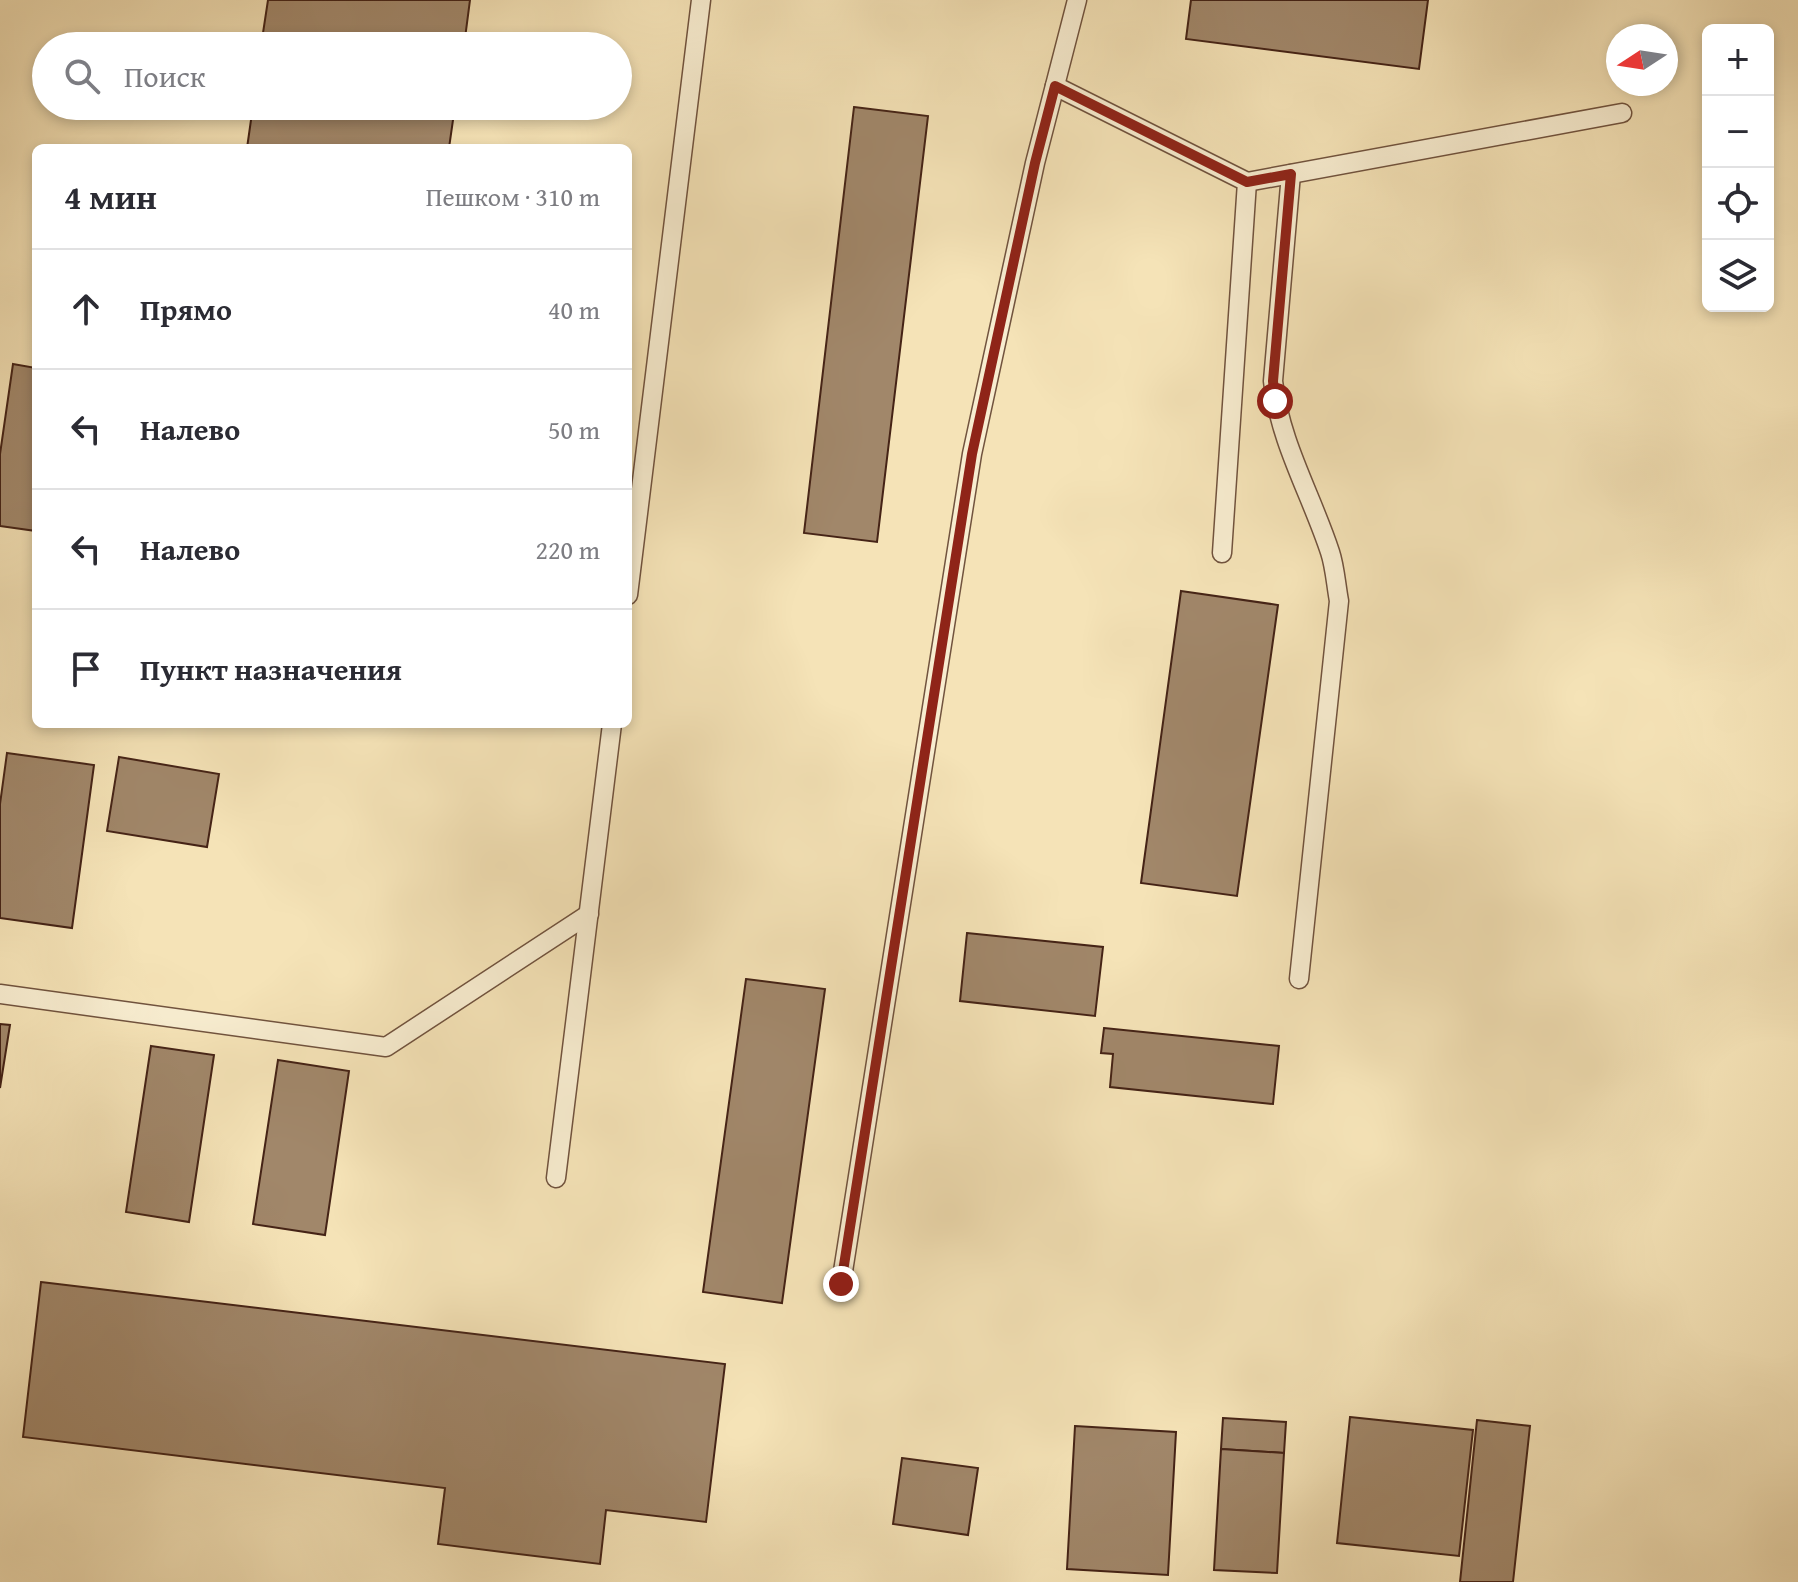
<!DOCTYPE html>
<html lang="ru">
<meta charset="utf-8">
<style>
body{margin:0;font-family:"Gentium Book Plus",serif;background:#f7f7f7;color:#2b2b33}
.controls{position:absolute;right:24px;top:24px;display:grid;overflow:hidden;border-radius:12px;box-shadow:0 4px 12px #0003}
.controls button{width:72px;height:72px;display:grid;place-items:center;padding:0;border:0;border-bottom:2px solid #e1e1e2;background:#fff;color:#2b2b33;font:40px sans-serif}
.compass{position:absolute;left:1606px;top:24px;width:72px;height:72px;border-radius:50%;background:#fff;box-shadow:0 4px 12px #0003;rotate:258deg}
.stop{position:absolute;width:24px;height:24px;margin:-18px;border:6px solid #8f2418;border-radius:50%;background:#fff}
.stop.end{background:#8f2418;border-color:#fff;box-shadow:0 2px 8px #0008}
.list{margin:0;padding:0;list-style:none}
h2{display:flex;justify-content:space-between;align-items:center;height:104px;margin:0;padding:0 32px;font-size:34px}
h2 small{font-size:26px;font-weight:400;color:#7c7c81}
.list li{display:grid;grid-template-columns:52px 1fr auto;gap:24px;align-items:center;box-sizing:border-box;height:120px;padding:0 32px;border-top:2px solid #e1e1e2}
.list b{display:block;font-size:30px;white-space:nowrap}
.list em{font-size:26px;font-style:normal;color:#7c7c81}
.icon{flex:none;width:44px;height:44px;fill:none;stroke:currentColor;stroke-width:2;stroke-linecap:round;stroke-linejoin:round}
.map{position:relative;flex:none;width:1798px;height:1582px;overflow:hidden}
.search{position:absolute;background:#fff;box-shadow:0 4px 12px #0003;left:32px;top:32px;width:600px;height:88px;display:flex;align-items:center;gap:20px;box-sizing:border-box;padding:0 28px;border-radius:44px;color:#7c7c81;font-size:30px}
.panel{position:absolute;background:#fff;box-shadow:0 4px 12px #0003;left:32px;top:144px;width:600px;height:584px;border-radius:12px}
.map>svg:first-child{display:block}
.building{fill:#a1876a;stroke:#452316;stroke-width:2}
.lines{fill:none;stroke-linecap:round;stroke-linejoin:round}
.lane-casing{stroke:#71533e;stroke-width:21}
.lane{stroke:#f8edd0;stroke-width:18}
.route{stroke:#8f2418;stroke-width:10}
</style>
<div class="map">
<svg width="1798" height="1582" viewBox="0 0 1798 1582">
<rect width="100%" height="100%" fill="#f5e3b7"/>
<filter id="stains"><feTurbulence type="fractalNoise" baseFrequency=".0025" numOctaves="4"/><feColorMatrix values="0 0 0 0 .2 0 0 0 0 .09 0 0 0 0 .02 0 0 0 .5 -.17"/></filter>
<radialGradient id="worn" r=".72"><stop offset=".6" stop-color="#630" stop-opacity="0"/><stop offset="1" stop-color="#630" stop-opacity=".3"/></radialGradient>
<!-- building -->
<g class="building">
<path d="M 268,0 L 470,0 L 464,46 L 261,46 Z"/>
<path d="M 1191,0 L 1428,0 L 1419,69 L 1186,39 Z"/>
<path d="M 253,106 L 455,106 L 449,148 L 247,148 Z"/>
<path d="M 854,107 L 928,116 L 877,542 L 804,533 Z"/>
<path d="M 13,364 L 36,368 L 36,531 L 0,526 L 0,454 Z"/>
<path d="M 1181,591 L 1278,605 L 1237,896 L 1141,883 Z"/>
<path d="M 7,753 L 94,765 L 72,928 L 0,918 L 0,804 Z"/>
<path d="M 119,757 L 219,774 L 207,847 L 107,831 Z"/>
<path d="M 967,933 L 1103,947 L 1095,1016 L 960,1001 Z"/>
<path d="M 746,979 L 825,989 L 782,1303 L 703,1292 Z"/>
<path d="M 0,1024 L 10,1025 L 0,1088 Z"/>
<path d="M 1104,1028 L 1279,1046 L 1273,1104 L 1110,1087 L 1113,1054 L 1101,1053 Z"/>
<path d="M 151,1046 L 214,1055 L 189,1222 L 126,1212 Z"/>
<path d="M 278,1060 L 349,1071 L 325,1235 L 253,1224 Z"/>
<path d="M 41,1282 L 725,1364 L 706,1522 L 606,1510 L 600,1564 L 438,1544 L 445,1488 L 23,1437 Z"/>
<path d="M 1350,1417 L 1473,1430 L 1459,1556 L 1337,1543 Z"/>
<path d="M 1223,1418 L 1286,1422 L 1284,1453 L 1221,1449 Z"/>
<path d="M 1477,1420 L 1530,1426 L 1513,1582 L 1460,1582 Z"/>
<path d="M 1075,1426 L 1176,1432 L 1168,1575 L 1067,1569 Z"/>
<path d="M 1221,1449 L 1284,1453 L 1277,1573 L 1214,1570 Z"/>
<path d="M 902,1458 L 978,1468 L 968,1535 L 893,1524 Z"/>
</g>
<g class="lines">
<!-- lane casing -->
<g class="lane-casing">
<g id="lane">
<path d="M 1055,86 L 1247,182 L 1222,553"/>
<path d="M 1291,174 L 1273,381 C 1280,443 1311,494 1330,552 C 1335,567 1336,585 1339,601 L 1299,979"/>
<path d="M 1247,182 L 1622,113"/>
<path d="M 628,595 L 701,0"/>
<path d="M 0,994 L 386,1047 L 589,914"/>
<path d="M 556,1178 L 612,724"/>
<path d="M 841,1284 L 972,454 L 1035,163 L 1077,0"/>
</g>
</g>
<!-- lane -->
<use href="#lane" class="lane"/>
</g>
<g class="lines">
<!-- route -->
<path class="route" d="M 841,1284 L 972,454 L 1035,163 L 1055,86 L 1247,182 L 1291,174 L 1273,381 L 1275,401"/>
</g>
<rect width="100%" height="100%" filter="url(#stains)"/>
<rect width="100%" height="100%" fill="url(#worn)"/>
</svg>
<div class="controls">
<button>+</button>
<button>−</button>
<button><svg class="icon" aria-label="locate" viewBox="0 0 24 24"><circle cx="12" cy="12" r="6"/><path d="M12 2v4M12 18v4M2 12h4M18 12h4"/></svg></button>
<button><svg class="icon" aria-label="layers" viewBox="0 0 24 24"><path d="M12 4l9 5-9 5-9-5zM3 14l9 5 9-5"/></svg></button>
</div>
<svg class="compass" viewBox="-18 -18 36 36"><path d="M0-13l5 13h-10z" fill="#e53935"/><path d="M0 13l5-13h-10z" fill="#7c7c81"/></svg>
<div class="stop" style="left:1275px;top:401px"></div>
<div class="stop end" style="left:841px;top:1284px"></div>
<div class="search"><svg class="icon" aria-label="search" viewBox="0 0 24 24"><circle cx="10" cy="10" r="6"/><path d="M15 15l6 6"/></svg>Поиск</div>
<section class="panel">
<h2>4 мин<small>Пешком · 310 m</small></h2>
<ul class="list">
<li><svg class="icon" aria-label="ahead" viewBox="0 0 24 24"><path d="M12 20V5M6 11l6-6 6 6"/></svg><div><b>Прямо</b></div><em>40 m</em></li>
<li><svg class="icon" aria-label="left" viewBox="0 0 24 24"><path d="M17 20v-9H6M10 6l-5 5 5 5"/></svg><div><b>Налево</b></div><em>50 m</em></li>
<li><svg class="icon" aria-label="left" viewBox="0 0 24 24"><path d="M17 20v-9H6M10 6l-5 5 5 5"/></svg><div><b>Налево</b></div><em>220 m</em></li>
<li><svg class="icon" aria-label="arrive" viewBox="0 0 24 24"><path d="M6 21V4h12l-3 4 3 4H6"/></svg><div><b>Пункт назначения</b></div></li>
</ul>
</section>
</div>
